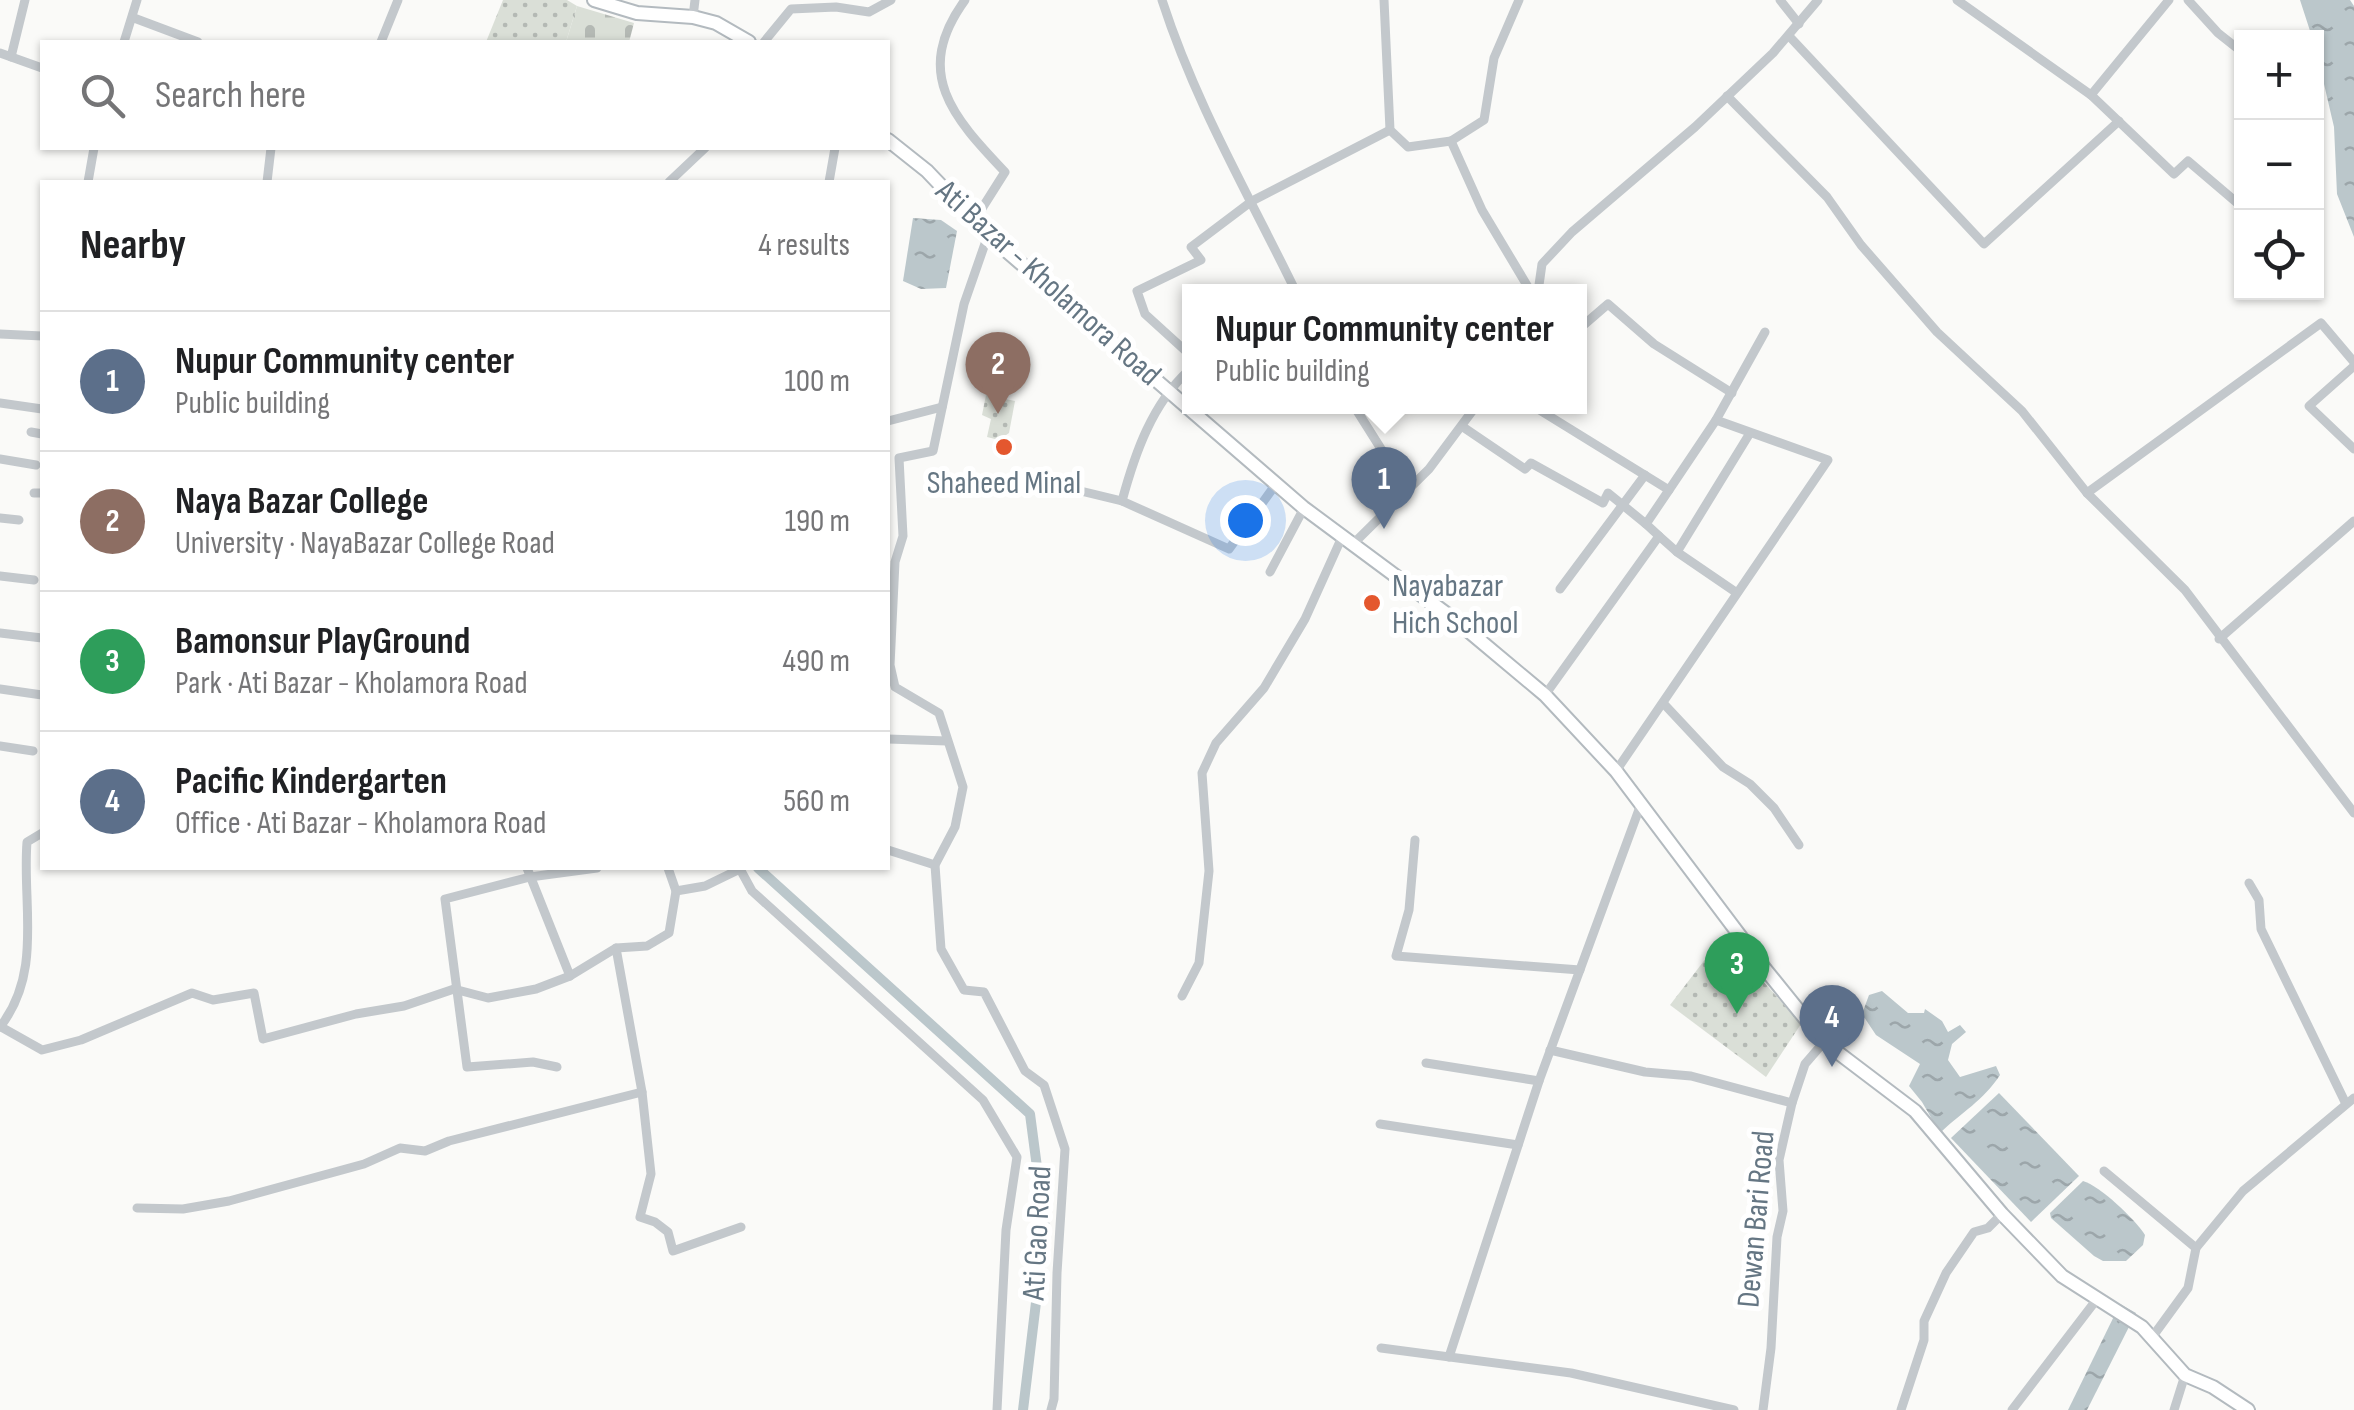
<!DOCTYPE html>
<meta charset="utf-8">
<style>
body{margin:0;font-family:"Sofia Sans Condensed",sans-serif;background:#f6f6f6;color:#202124}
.controls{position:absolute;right:30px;top:30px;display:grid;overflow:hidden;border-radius:0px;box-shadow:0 2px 8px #0004}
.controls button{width:90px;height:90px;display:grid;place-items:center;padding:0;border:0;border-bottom:2px solid #e0e0e0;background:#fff;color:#202124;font:50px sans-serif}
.you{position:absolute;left:1245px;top:520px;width:35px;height:35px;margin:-25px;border:8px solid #fff;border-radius:50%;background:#1a73e8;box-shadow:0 0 0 15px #1a73e833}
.badge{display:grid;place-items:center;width:65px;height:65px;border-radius:50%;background:#1a73e8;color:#fff;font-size:32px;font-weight:700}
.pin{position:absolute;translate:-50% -82px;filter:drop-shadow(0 2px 5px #0008)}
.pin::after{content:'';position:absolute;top:52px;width:35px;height:30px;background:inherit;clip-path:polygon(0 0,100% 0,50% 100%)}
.popup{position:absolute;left:1182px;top:284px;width:405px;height:130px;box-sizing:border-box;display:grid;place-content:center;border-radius:0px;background:#fff;filter:drop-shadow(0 2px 8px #0005);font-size:32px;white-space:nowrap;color:#757577}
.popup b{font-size:38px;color:#202124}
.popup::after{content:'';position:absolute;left:50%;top:100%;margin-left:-20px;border:20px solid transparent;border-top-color:#fff}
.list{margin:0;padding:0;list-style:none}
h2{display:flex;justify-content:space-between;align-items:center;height:130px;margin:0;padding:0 40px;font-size:42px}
h2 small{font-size:32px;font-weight:400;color:#757577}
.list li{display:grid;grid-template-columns:65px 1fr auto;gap:30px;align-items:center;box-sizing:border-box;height:140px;padding:0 40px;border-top:2px solid #e0e0e0}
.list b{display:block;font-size:38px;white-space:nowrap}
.list p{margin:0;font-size:32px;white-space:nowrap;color:#757577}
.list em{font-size:32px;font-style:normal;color:#757577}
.icon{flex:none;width:55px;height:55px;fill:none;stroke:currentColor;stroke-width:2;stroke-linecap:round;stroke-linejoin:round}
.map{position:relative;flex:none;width:2354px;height:1410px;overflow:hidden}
.search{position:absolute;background:#fff;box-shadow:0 2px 8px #0004;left:40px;top:40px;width:850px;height:110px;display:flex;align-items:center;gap:25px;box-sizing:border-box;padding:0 35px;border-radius:0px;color:#757577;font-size:38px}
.panel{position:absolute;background:#fff;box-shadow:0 2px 8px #0004;left:40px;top:180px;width:850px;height:690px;border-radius:0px}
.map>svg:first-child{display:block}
.cemetery{fill:url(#cemetery-stones)}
.park{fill:url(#park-dots)}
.water{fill:url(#water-ripples)}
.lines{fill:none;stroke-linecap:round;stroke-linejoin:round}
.canal{stroke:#bbc7cb;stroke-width:10}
.secondary-casing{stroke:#b3babf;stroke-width:16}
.street{stroke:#c3c8cc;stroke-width:9}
.secondary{stroke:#fff;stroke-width:12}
.poi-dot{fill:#e4572e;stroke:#fff;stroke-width:4}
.labels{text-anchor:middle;stroke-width:10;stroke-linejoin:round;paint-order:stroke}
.street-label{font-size:32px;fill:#657683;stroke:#fff}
.poi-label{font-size:32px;fill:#657683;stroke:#fff}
</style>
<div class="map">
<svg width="2354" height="1410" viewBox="0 0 2354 1410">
<defs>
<pattern id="cemetery-stones" width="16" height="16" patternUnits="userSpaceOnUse" patternTransform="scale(2.5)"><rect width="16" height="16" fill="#dadfd7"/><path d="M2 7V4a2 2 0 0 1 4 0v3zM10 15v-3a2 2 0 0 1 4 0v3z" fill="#b4b9b4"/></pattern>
<pattern id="park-dots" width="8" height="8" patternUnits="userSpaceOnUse" patternTransform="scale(2.5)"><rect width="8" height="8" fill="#dadfd7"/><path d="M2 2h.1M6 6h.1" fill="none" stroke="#b4b9b4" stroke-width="1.8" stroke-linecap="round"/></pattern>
<pattern id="water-ripples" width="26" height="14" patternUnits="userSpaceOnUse" patternTransform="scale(2.5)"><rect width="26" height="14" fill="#bbc7cb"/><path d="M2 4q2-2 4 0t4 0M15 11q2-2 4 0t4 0" fill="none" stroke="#9ca6aa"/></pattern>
</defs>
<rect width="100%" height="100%" fill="#fafaf8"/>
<!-- cemetery -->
<path class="cemetery" d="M 577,6 L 634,23 L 629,42 L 566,42 Z"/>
<!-- park -->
<g class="park">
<path d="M 503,0 L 567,0 L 577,6 L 566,42 L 486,42 Z"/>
<path d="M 986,395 L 1015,401 L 1009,433 L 999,440 L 987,437 L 991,419 L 982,415 Z"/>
<path d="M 1723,936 L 1801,1024 L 1766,1077 L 1670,1005 Z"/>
</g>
<!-- water -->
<g class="water">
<path d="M 2300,0 L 2350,0 L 2354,6 L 2354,237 L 2337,194 L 2334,127 L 2317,54 L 2316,38 L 2312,37 Z"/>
<path d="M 913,218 L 941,220 L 957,231 L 946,288 L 921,289 L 903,281 Z"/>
<path d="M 1882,991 L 1908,1013 L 1924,1013 L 1925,1009 L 1942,1021 L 1948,1032 L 1960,1025 L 1966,1032 L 1952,1044 L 1948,1060 L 1960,1077 L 1996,1066 L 2000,1075 C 1983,1101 1962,1112 1940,1133 L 1922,1102 L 1909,1086 L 1920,1064 L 1876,1035 L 1862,1014 L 1869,995 Z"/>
<path d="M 1999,1093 L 2079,1176 L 2031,1222 L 1951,1138 Z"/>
<path d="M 2083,1181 C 2100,1186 2135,1219 2145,1235 L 2143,1245 L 2126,1261 L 2103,1261 L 2094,1256 L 2051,1218 L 2050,1213 Z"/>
<path d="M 2120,1304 L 2136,1313 L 2087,1410 L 2068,1410 Z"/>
</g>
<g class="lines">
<!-- canal -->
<path class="canal" d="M 758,868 L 1030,1114 L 1045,1228 L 1023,1410"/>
<!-- secondary casing -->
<g class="secondary-casing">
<g id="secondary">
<path d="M 594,0 L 637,13 L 693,17 L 716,23 L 749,42"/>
<path d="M 888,140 L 927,171 L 988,235 L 1304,508 L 1459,623 L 1545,695 L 1616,771 L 1765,969 L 1824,1042 L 1915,1111 L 2002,1214 L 2062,1276 L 2142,1327 L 2185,1375 L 2213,1387 L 2248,1410"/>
</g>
</g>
<!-- street -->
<g class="street">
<path d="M 965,0 C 912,73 953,117 1005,172 L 974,221"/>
<path d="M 1162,0 C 1196,105 1248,193 1296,292"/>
<path d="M 1384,0 L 1390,130 L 1408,147 L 1451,141 L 1482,210 L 1531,292"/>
<path d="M 1780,0 L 1799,24"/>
<path d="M 1957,0 L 2091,95 L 2169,0"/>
<path d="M 2188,0 L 2218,33 L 2242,52"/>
<path d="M 693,17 L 695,0"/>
<path d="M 134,18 L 198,42"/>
<path d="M 1789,36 L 1984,244 L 2119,121"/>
<path d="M 124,42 L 137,0"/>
<path d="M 381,42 L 398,0"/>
<path d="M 764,42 L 791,9 L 836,7 L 869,12 L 891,0"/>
<path d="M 0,53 L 42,68"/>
<path d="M 11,57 L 25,0"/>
<path d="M 2091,95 L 2174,174 L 2188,161 L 2242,207"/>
<path d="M 1727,96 L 1827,197 L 1861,245 L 1937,332 L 2022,411 L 2087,493 L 2185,590 L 2354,813"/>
<path d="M 1451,141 L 1484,120 L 1494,58 L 1519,0"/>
<path d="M 88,182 L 94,148"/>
<path d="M 267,182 L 271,148"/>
<path d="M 669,182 L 705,148"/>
<path d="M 829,182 L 835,148"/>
<path d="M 2316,182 L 2319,185 L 2316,187"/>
<path d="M 988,235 L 964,304 L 933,451 L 899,458 L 903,536 L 895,562 L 890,665 L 895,687 L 939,713 L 963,787 L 955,827 L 935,865 L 941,949 L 964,990 L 984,992 L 1025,1071 L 1044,1085 L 1065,1149 L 1057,1273 L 1054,1399 L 1051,1410"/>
<path d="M 1538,292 L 1542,264 L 1572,232 L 1695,127 L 1773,53 L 1818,0"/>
<path d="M 1579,329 L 1608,304 L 1654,344 L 1732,393"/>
<path d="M 0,334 L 42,336"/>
<path d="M 1189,354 L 1145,314 L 1137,291 L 1201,260 L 1191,247 L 1252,201 L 1390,130"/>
<path d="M 2354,366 L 2309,406 L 2354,449"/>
<path d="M 0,403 L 42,409"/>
<path d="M 1354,406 L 1407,490"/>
<path d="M 1533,406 L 1669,490 L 1716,420"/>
<path d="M 888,421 L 942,407"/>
<path d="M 1463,427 L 1525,469 L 1531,463 L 1603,503 L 1608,493 L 1646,524"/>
<path d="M 31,432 L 42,434"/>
<path d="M 0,459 L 36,465"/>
<path d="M 1060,486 L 1122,501 L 1229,549 L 1276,484"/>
<path d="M 34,493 L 42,493"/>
<path d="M 2087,493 L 2321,323 L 2354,362"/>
<path d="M 1122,501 C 1135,453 1152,404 1189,370"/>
<path d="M 0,518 L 19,520"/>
<path d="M 1659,536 L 1677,552 L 1750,433"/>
<path d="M 1352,545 L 1429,469 L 1476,406"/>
<path d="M 1677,552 L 1737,593"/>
<path d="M 1270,572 L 1304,508"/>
<path d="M 0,576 L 34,580"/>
<path d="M 1560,589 L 1645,475"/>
<path d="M 0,633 L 42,638"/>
<path d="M 2219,639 L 2354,521"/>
<path d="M 0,689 L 42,695"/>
<path d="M 1545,695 L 1659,536 L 1646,524 L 1669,490"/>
<path d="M 1664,704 L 1723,767 L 1750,784 L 1774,808 L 1799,845"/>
<path d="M 888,739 L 947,741"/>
<path d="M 0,746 L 33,751"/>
<path d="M 1616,771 L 1828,460 L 1716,420 L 1765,332"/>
<path d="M 1415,840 L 1409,910 L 1396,956 L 1580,970"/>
<path d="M 888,850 L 935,865"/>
<path d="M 527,868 L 570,976"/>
<path d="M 668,868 L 676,891"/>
<path d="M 2249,883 L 2259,900 L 2261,929 L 2346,1104"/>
<path d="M 616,948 L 647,946 L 669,933 L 676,891 L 705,886 L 740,869 L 752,891 L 983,1100 L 1017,1157 L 1006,1230 L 997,1410"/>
<path d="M 1182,996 L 1199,963 L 1209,871 L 1202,773 L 1216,743 L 1264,688 L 1305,619 L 1342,537"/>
<path d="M 0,1027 C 43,972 22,905 27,842 L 42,833"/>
<path d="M 1,1027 L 42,1050 L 81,1040 L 192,993 L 213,1000 L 254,993 L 263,1039 L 356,1014 L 404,1006 L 454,989 L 488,998 L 536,989 L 570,976 L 616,948 L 642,1092 L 651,1174 L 640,1217 L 655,1222 L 668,1232 L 673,1251 L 741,1227"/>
<path d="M 1550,1050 L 1645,1072 L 1691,1076 L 1792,1103"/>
<path d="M 1426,1063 L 1539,1081"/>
<path d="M 557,1067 L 533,1062 L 467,1067 L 445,899 L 530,877 L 597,868"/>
<path d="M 1380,1124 L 1518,1145"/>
<path d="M 2104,1171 L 2196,1248"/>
<path d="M 137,1208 L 183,1209 L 229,1201 L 364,1164 L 400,1148 L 425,1151 L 449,1141 L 642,1092"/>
<path d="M 2153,1336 L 2188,1288 L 2196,1248 L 2243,1191 L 2354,1098"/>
<path d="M 1381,1348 L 1571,1373 L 1734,1410"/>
<path d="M 1449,1357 L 1539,1081 L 1641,804"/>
<path d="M 1763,1410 L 1771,1348 L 1777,1237 L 1783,1211 L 1779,1160 L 1792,1103 L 1805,1064 L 1824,1042"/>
<path d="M 1901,1410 L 1924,1340 L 1924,1321 L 1946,1273 L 1974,1232 L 1988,1228 L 2002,1214"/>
<path d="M 2012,1410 L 2097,1299"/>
<path d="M 2174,1410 L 2185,1375"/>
</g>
<!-- secondary -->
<use href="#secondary" class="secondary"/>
</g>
<!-- markers -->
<g class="poi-dot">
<circle cx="1004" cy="447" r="10"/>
<circle cx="1372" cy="603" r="10"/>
</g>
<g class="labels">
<!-- street labels -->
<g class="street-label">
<text transform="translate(1049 282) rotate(42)" y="11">Ati Bazar - Kholamora Road</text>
<text transform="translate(1755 1219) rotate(-85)" y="11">Dewan Bari Road</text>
<text transform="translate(1036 1233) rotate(-87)" y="11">Ati Gao Road</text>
</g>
<!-- poi labels -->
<g class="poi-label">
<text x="1004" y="493">Shaheed Minal</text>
<text x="1392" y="596" text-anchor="start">Nayabazar<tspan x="1392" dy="37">Hich School</tspan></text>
</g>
</g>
</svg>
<div class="controls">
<button>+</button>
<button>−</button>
<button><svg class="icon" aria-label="locate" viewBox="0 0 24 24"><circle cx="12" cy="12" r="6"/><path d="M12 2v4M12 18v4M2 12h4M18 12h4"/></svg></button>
</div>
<div class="you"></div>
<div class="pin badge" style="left:1384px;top:529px;background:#5c6f8a">1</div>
<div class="popup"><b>Nupur Community center</b>Public building</div>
<div class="pin badge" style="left:998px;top:414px;background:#8d6e63">2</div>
<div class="pin badge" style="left:1737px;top:1014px;background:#2e9e5b">3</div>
<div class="pin badge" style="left:1832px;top:1067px;background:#5c6f8a">4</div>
<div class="search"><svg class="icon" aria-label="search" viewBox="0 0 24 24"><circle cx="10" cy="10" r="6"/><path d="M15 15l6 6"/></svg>Search here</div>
<section class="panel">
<h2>Nearby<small>4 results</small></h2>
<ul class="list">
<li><span class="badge" style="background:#5c6f8a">1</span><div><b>Nupur Community center</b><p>Public building</p></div><em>100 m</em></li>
<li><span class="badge" style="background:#8d6e63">2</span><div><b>Naya Bazar College</b><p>University · NayaBazar College Road</p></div><em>190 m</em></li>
<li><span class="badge" style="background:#2e9e5b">3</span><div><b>Bamonsur PlayGround</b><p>Park · Ati Bazar - Kholamora Road</p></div><em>490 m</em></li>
<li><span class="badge" style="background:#5c6f8a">4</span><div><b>Pacific Kindergarten</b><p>Office · Ati Bazar - Kholamora Road</p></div><em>560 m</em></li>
</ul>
</section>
</div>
